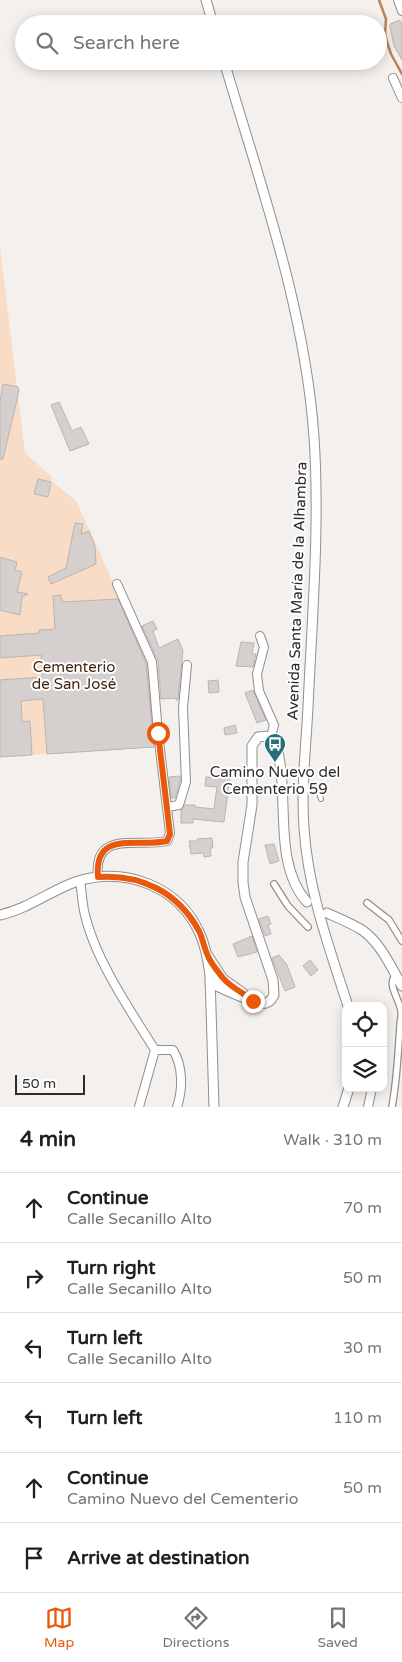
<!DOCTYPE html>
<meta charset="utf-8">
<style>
body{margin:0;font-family:"Varela Round",sans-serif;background:#f2f2f2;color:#202124}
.controls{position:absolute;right:15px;bottom:15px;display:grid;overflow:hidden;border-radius:10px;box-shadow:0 2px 12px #0003}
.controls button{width:45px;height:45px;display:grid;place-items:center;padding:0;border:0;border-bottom:1px solid #e0e0e0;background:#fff;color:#202124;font:25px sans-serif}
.scale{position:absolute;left:15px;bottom:12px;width:70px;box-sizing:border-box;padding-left:5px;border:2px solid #2d2c2b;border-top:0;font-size:14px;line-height:18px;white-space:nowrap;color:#2d2c2b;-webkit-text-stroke:4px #fffefe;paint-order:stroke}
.stop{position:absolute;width:15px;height:15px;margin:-11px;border:4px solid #ea580c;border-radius:50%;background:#fff}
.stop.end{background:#ea580c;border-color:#fff;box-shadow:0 1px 5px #0008}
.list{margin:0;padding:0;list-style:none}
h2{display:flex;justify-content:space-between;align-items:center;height:65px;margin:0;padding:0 20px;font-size:21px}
h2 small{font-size:16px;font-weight:400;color:#757577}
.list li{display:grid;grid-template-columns:32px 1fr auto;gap:15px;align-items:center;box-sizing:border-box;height:70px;padding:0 20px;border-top:1px solid #e0e0e0}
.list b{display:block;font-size:19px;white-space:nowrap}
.list p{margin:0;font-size:16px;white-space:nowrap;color:#757577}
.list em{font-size:16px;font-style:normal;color:#757577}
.icon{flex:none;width:28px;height:28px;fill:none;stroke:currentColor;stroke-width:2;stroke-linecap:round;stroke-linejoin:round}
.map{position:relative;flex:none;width:402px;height:1107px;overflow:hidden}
.search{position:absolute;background:#fff;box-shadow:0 2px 12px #0003;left:15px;right:15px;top:15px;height:55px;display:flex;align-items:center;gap:12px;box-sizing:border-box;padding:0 18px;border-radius:28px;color:#757577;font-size:19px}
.sheet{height:485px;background:#fff}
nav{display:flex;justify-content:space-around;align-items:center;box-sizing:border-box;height:70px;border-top:1px solid #e0e0e0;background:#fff;font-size:14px;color:#757577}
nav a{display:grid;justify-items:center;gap:2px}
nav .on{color:#ea580c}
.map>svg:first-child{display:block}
.green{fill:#f9dcc5}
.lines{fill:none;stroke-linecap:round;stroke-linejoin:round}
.stream{stroke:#bd8353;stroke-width:2.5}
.building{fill:#d5d0cd;stroke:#b9b5b2}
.service-casing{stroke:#928e8b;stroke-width:6}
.pedestrian-casing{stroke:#928e8b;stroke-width:8}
.minor-casing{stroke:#928e8b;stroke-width:10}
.tertiary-casing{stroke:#928e8b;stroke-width:11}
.service{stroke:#fff;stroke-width:4}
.pedestrian{stroke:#fff;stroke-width:5.5}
.minor{stroke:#fff;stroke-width:8}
.tertiary{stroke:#fff;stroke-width:9}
.route{stroke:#ea580c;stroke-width:6}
.labels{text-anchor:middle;stroke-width:4;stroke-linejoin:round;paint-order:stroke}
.street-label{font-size:15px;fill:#2d2c2b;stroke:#fffefe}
.park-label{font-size:15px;fill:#412813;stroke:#fffefe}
.poi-label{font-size:15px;fill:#2d2c2b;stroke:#fffefe}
</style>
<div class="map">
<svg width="402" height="1107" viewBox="0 0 402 1107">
<rect width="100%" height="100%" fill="#f4f0ed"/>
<!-- green -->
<path class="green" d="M 0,247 L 25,453 L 52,477 L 52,481 L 76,501 L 150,663 L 156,747 L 0,757 Z"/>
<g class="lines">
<!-- stream -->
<path class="stream" d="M 379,0 L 386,19 L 385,34 L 387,42 L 391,54 L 402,74"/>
</g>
<!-- building -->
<g class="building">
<path d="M 400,20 L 402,25 L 402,60 L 394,46 L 390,27 L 390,24 Z"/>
<path d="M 3,384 L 18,387 L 19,391 L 3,459 L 0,459 L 0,401 Z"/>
<path d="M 59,402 L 72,431 L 81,427 L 89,444 L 70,451 L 51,405 Z"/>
<path d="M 38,479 L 51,482 L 48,497 L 34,494 Z"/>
<path d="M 75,523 L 83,524 L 81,534 L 89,531 L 95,546 L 96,564 L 51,584 L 48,577 L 66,568 Z"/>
<path d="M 0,557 L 17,562 L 15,570 L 22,572 L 17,592 L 28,594 L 22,597 L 20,615 L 0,610 Z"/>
<path d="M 61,595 L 62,602 L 118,599 L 146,663 L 154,747 L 47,754 L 43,699 L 21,701 L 22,722 L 30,721 L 32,755 L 0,757 L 0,680 L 42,677 L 41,655 L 0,658 L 0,636 L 39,633 L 39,630 L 55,629 L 53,596 Z"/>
<path d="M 153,621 L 157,629 L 153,631 L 159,648 L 178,639 L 183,651 L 178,700 L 176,700 L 176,698 L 161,699 L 158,661 L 142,626 Z"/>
<path d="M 241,642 L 254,643 L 252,654 L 256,654 L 253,667 L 236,666 Z"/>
<path d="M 218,680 L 219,692 L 209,693 L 208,681 Z"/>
<path d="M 253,690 L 266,720 L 257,723 L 245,693 Z"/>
<path d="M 235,725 L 237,733 L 225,735 L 224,728 Z"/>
<path d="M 180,776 L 180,781 L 175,798 L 171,798 L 169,777 Z"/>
<path d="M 206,777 L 230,778 L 224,822 L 193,819 L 193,823 L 181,823 L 181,810 L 185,805 L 195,805 L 195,807 L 214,809 L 217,787 L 205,786 Z"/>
<path d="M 212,838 L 213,848 L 210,848 L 211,856 L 204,857 L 204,853 L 191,854 L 189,841 L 197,841 L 197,839 Z"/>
<path d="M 274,844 L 279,861 L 270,864 L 265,845 Z"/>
<path d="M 268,916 L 271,924 L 268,925 L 271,934 L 265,936 L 259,919 Z"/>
<path d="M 252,936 L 257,952 L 238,957 L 233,944 Z"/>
<path d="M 279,955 L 287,965 L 295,987 L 285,991 L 272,958 Z"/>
<path d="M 310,960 L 318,970 L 311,976 L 303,966 Z"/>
</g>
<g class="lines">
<!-- service casing -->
<g class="service-casing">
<path id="service" d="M 304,790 L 318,790 L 321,799"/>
</g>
<!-- pedestrian casing -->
<g class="pedestrian-casing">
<g id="pedestrian">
<path d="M 274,884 L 288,906 L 308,927"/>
<path d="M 367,903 L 389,920 L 402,941"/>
<path d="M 392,1107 C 397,1080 398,1053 400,1026 C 400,1021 402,1016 401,1011 C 400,1000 386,984 396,975"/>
</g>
</g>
<!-- minor casing -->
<g class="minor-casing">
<g id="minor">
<path d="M 398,0 L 402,11"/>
<path d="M 393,78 L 402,98"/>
<path d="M 260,636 L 264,647 L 257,674 L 259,691 L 274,725 L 271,737"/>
<path d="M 167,807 L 179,805 L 186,782 L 183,708 L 187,665"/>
<path d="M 98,877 C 93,829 138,848 167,841 L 170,833 L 158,733 L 152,662 L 117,584"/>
<path d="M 80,881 C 82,892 82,904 85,915 C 96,961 130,1010 155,1050 L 139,1107"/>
<path d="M 155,1050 L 173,1050 C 183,1066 183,1089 177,1107"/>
<path d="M 368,1107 L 372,1088"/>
</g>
</g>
<!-- tertiary casing -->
<g class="tertiary-casing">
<g id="tertiary">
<path d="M 206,0 L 213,24"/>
<path d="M 224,61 C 260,184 305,308 314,437 C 320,526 312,618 308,707 C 306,747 301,788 304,828 C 308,890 329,947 348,1006"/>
<path d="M 327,913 C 338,918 351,923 362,930 C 380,942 391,967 402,986"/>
<path d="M 0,915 C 28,909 51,890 78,881 C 126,867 179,886 200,934 C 206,947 208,960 210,975 L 214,1107"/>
<path d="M 208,956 L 223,979"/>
<path d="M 210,975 L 223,979 L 243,993"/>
<path d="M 210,983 C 222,988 255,1005 266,1003 C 270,1002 272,999 274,995 L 273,980 L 245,897 L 243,882 L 243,862 L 252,805 L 252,746 L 258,737 C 265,736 271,735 275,742 C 279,751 280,763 281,772 C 286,813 277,869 307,902"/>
<path d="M 343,1107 L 349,1088"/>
</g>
</g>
<!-- service -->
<use href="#service" class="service"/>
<!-- pedestrian -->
<use href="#pedestrian" class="pedestrian"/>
<!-- minor -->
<use href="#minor" class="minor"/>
<!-- tertiary -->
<use href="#tertiary" class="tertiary"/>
</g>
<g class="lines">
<!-- route -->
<path class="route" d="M 158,733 L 170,834 L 167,841 C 137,848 94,829 98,877 C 141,874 178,892 199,931 C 203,939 204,948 208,956 C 210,962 219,973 223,978 C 230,987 244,993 253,1001"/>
</g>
<!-- icons -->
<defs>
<g id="bus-pin" transform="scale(1.125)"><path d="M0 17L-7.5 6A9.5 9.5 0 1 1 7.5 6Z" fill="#276d7b" stroke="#fffefe"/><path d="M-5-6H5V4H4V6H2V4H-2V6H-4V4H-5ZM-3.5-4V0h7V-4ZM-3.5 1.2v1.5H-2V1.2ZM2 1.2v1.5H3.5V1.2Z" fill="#fff"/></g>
</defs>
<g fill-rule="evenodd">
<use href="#bus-pin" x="275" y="744"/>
</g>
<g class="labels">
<!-- street labels -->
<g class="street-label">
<text transform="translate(297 591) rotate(-88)" y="5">Avenida Santa María de la Alhambra</text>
</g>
<!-- park labels -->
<g class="park-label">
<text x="74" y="672">Cementerio<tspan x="74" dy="17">de San José</tspan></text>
</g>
<!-- poi labels -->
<g class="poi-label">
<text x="275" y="777">Camino Nuevo del<tspan x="275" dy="17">Cementerio 59</tspan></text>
</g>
</g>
</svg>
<div class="controls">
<button><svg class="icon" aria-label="locate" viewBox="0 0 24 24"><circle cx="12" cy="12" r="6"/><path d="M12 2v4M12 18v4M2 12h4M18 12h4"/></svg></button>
<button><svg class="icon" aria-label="layers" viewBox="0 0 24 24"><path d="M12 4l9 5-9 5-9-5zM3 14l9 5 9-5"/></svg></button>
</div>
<div class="scale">50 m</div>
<div class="stop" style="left:158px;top:733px"></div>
<div class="stop end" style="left:253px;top:1001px"></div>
<div class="search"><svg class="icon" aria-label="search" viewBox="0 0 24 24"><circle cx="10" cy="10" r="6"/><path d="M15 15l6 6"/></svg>Search here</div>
</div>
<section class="sheet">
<h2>4 min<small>Walk · 310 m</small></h2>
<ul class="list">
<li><svg class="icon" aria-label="ahead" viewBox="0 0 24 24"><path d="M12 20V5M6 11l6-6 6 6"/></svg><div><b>Continue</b><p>Calle Secanillo Alto</p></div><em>70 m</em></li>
<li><svg class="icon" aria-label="right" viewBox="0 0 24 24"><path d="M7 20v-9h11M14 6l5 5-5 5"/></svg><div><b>Turn right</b><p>Calle Secanillo Alto</p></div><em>50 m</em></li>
<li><svg class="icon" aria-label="left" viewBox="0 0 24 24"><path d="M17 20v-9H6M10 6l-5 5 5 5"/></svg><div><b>Turn left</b><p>Calle Secanillo Alto</p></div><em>30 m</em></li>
<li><svg class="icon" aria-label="left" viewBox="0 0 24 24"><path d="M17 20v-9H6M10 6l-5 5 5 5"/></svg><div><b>Turn left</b></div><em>110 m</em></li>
<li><svg class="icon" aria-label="ahead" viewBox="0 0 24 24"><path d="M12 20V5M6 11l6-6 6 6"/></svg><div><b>Continue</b><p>Camino Nuevo del Cementerio</p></div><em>50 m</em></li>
<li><svg class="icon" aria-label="arrive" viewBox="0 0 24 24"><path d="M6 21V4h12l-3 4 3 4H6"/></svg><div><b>Arrive at destination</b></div></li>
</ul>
</section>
<nav>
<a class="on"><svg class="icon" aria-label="map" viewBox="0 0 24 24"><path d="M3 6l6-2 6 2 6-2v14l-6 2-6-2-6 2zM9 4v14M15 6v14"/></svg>Map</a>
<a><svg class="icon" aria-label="directions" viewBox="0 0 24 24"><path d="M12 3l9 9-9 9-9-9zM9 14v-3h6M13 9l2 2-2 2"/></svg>Directions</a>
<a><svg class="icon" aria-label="saved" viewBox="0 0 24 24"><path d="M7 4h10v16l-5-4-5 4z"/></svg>Saved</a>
</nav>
